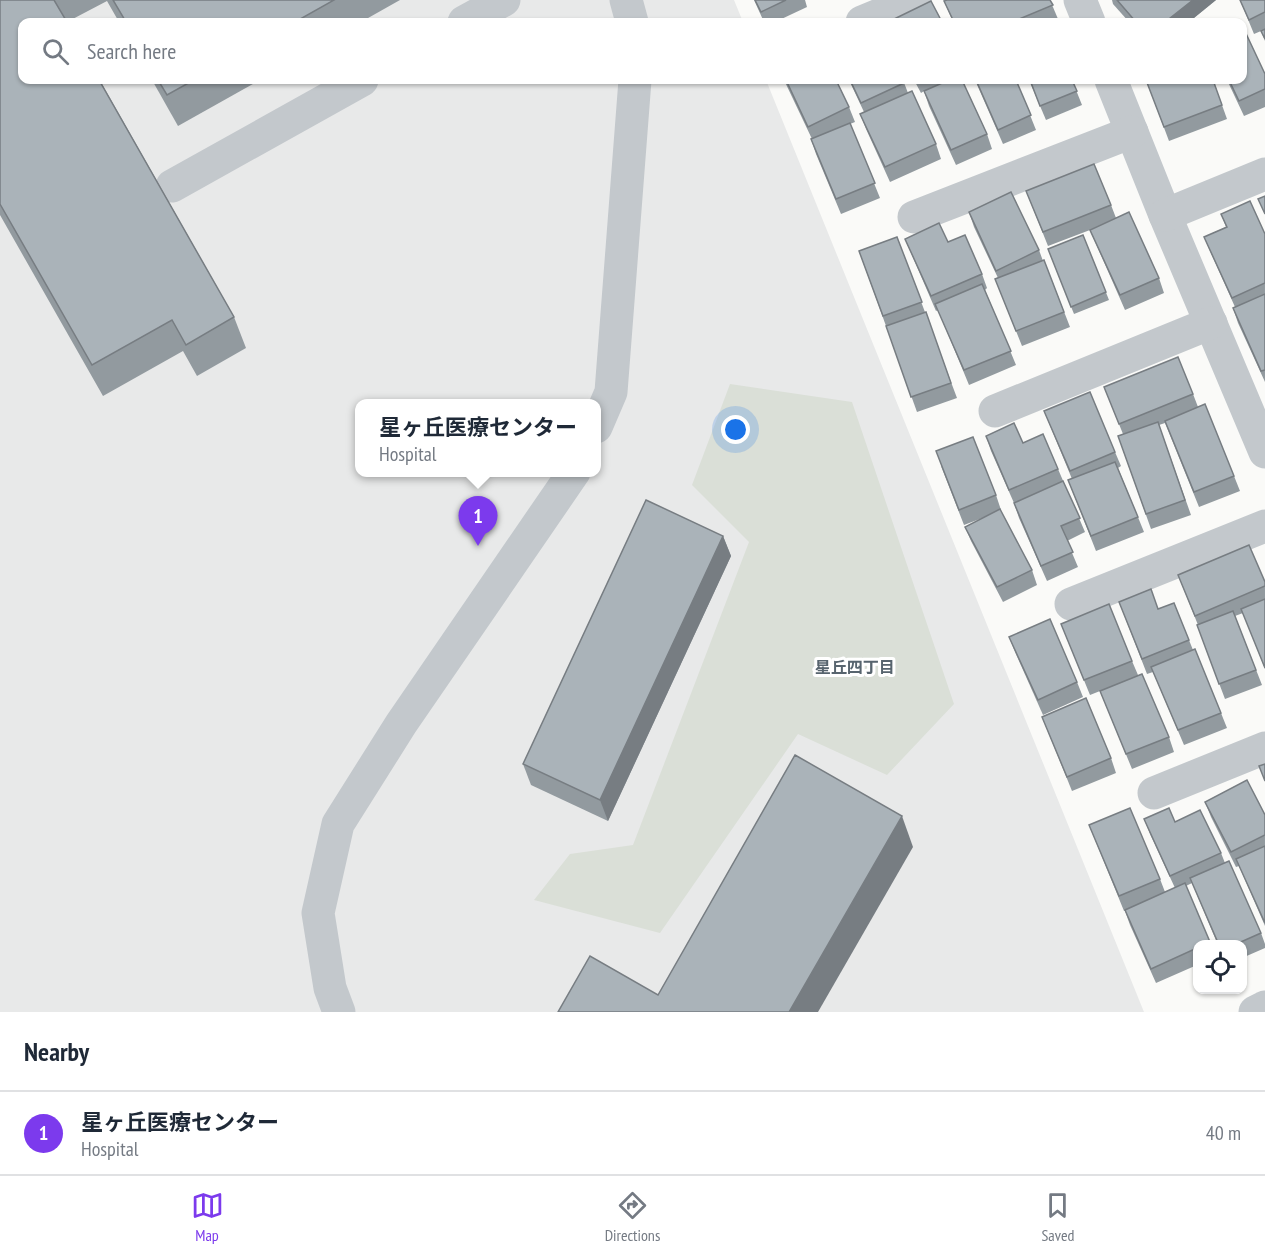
<!DOCTYPE html>
<meta charset="utf-8">
<style>
body{margin:0;font-family:"PT Sans Narrow","Noto Sans JP",sans-serif;background:#f6f6f7;color:#1f2937}
.controls{position:absolute;right:18px;bottom:18px;display:grid;overflow:hidden;border-radius:12px;box-shadow:0 2px 4px #0004}
.controls button{width:54px;height:54px;display:grid;place-items:center;padding:0;border:0;border-bottom:2px solid #e0e1e3;background:#fff;color:#1f2937;font:30px sans-serif}
.you{position:absolute;left:736px;top:430px;width:21px;height:21px;margin:-15px;border:4px solid #fff;border-radius:50%;background:#1a73e8;box-shadow:0 0 0 9px #1a73e833}
.badge{display:grid;place-items:center;width:39px;height:39px;border-radius:50%;background:#7c3aed;color:#fff;font-size:20px;font-weight:700}
.pin{position:absolute;translate:-50% -50px;filter:drop-shadow(0 2px 3px #0008)}
.pin::after{content:'';position:absolute;top:32px;width:21px;height:18px;background:inherit;clip-path:polygon(0 0,100% 0,50% 100%)}
.popup{position:absolute;left:355px;top:399px;width:246px;height:78px;box-sizing:border-box;display:grid;place-content:center;border-radius:12px;background:#fff;filter:drop-shadow(0 2px 4px #0005);font-size:20px;white-space:nowrap;color:#747a83}
.popup b{font-size:22px;color:#1f2937}
.popup::after{content:'';position:absolute;left:50%;top:100%;margin-left:-12px;border:12px solid transparent;border-top-color:#fff}
.list{margin:0;padding:0;list-style:none}
h2{display:flex;justify-content:space-between;align-items:center;height:78px;margin:0;padding:0 24px;font-size:26px}
h2 small{font-size:20px;font-weight:400;color:#747a83}
.list li{display:grid;grid-template-columns:39px 1fr auto;gap:18px;align-items:center;box-sizing:border-box;height:84px;padding:0 24px;border-top:2px solid #e0e1e3}
.list b{display:block;font-size:22px;white-space:nowrap}
.list p{margin:0;font-size:20px;white-space:nowrap;color:#747a83}
.list em{font-size:20px;font-style:normal;color:#747a83}
.icon{flex:none;width:33px;height:33px;fill:none;stroke:currentColor;stroke-width:2;stroke-linecap:round;stroke-linejoin:round}
.map{position:relative;flex:none;width:1265px;height:1012px;overflow:hidden}
.search{position:absolute;background:#fff;box-shadow:0 2px 4px #0004;left:18px;right:18px;top:18px;height:66px;display:flex;align-items:center;gap:15px;box-sizing:border-box;padding:0 21px;border-radius:12px;color:#747a83;font-size:22px}
.sheet{height:162px;background:#fff}
nav{display:flex;justify-content:space-around;align-items:center;box-sizing:border-box;height:84px;border-top:2px solid #e0e1e3;background:#fff;font-size:16px;color:#747a83}
nav a{display:grid;justify-items:center;gap:3px}
nav .on{color:#7c3aed}
.map>svg:first-child{display:block}
.built{fill:#e8e9e9;fill-rule:evenodd}
.green{fill:#dadfd7}
.lines{fill:none;stroke-linecap:round;stroke-linejoin:round}
.minor{stroke:#c3c8cc;stroke-width:33}
.wall{fill:#929a9f}
.shaded-wall{fill:#777d82}
.building{fill:#aab3b9;stroke:#777d82;stroke-width:1.5}
.labels{text-anchor:middle;stroke-width:6;stroke-linejoin:round;paint-order:stroke}
.neighbourhood-label{font-size:16px;font-weight:bold;fill:#57646e;stroke:#fff}
</style>
<div class="map">
<svg width="1265" height="1012" viewBox="0 0 1265 1012">
<rect width="100%" height="100%" fill="#fafaf8"/>
<!-- built -->
<path class="built" d="M 0,0 L 734,0 L 743,22 L 22,22 L 22,80 L 766,80 L 1144,1012 L 0,1012 ZM 360,404 L 596,404 L 596,472 L 360,472 Z"/>
<!-- green -->
<path class="green" d="M 730,384 L 852,402 L 954,704 L 887,775 L 798,734 L 660,933 L 534,900 L 570,854 L 633,845 L 749,542 L 692,485 Z"/>
<g class="lines">
<!-- minor -->
<g class="minor">
<path d="M 626,0 L 632,22"/>
<path d="M 1080,0 L 1089,22"/>
<path d="M 464,22 L 504,0"/>
<path d="M 862,22 L 915,0"/>
<path d="M 1111,80 L 1165,215 L 1265,452"/>
<path d="M 172,186 L 362,80"/>
<path d="M 1165,215 L 1265,174"/>
<path d="M 914,217 L 1132,132"/>
<path d="M 995,411 L 1211,323"/>
<path d="M 596,427 L 611,392 L 635,80"/>
<path d="M 1071,604 L 1265,526"/>
<path d="M 1154,793 L 1265,748"/>
<path d="M 339,1012 L 330,988 L 318,913 L 338,824 L 401,724 L 574,472"/>
<path d="M 1255,1012 L 1265,1007"/>
</g>
</g>
<!-- wall -->
<g class="wall">
<path d="M 0,0 L 400,0 L 361,22 L 119,22 L 107,1 L 67,22 L 234,317 L 246,348 L 197,376 L 183,351 L 103,396 L 0,215 Z"/>
<path d="M 754,0 L 805,0 L 807,7 L 775,22 L 764,22 Z"/>
<path d="M 1050,0 L 1058,19 L 1051,22 L 953,22 L 944,1 Z"/>
<path d="M 1112,0 L 1216,0 L 1189,22 L 1129,22 L 1113,4 Z"/>
<path d="M 1240,0 L 1265,0 L 1265,41 L 1261,31 L 1254,34 Z"/>
<path d="M 1265,74 L 1265,107 L 1244,116 L 1227,80 L 1242,80 Z"/>
<path d="M 152,80 L 260,80 L 178,126 Z"/>
<path d="M 784,80 L 836,80 L 849,107 L 855,122 L 850,124 L 880,198 L 841,214 L 816,154 L 811,139 L 812,139 Z"/>
<path d="M 849,80 L 903,80 L 908,93 L 936,144 L 941,159 L 890,182 L 866,129 L 860,114 L 864,112 Z"/>
<path d="M 914,80 L 962,80 L 987,134 L 992,149 L 956,165 L 929,106 L 924,91 L 921,93 Z"/>
<path d="M 975,80 L 1016,80 L 1036,130 L 1003,144 Z"/>
<path d="M 1029,80 L 1072,80 L 1082,105 L 1046,120 Z"/>
<path d="M 1146,80 L 1213,80 L 1227,119 L 1169,141 Z"/>
<path d="M 1026,191 L 1111,205 L 1116,218 L 1159,278 L 1164,293 L 1125,310 L 1096,244 L 1090,230 L 1048,246 Z"/>
<path d="M 969,212 L 1039,250 L 1043,261 L 1044,260 L 1070,327 L 1022,346 L 995,279 L 998,278 L 974,227 Z"/>
<path d="M 1221,214 L 1265,234 L 1265,382 L 1238,323 L 1233,308 L 1235,307 L 1210,251 L 1204,237 L 1226,227 Z"/>
<path d="M 1083,235 L 1109,300 L 1074,314 L 1048,249 Z"/>
<path d="M 897,237 L 957,398 L 917,412 L 859,251 Z"/>
<path d="M 905,239 L 948,242 L 982,274 L 987,288 L 985,290 L 1016,365 L 969,385 L 938,310 L 936,311 L 911,253 Z"/>
<path d="M 1104,387 L 1193,394 L 1198,407 L 1234,476 L 1240,491 L 1199,507 L 1165,423 L 1159,425 L 1191,515 L 1151,529 L 1118,436 L 1123,434 Z"/>
<path d="M 1044,411 L 1115,452 L 1121,466 L 1118,468 L 1144,532 L 1096,551 L 1068,480 L 1072,479 Z"/>
<path d="M 986,436 L 1023,443 L 1058,469 L 1085,532 L 1067,541 L 1078,567 L 1047,581 L 1019,518 L 1014,503 L 991,451 Z"/>
<path d="M 941,466 L 996,495 L 1001,510 L 1000,511 L 1032,570 L 1037,585 L 1003,602 L 971,541 L 965,527 L 985,517 L 964,525 Z"/>
<path d="M 723,536 L 731,556 L 608,821 L 531,785 L 523,764 Z"/>
<path d="M 1178,575 L 1265,582 L 1265,669 L 1243,613 L 1235,616 L 1262,685 L 1225,699 L 1197,625 L 1198,625 Z"/>
<path d="M 1119,602 L 1158,609 L 1174,603 L 1193,650 L 1221,713 L 1227,728 L 1184,745 L 1153,672 L 1147,674 Z"/>
<path d="M 1061,624 L 1132,661 L 1138,675 L 1169,737 L 1174,752 L 1132,769 L 1100,691 L 1090,695 Z"/>
<path d="M 1009,637 L 1077,682 L 1083,697 L 1043,715 L 1015,652 Z"/>
<path d="M 1042,717 L 1111,758 L 1116,773 L 1072,791 Z"/>
<path d="M 1205,802 L 1265,815 L 1265,926 L 1239,866 L 1236,867 L 1211,817 Z"/>
<path d="M 1144,819 L 1175,822 L 1221,853 L 1225,863 L 1261,933 L 1265,944 L 1265,948 L 1242,958 L 1242,945 L 1218,945 L 1192,883 L 1186,886 L 1211,945 L 1197,945 L 1197,965 L 1156,983 L 1130,925 L 1125,911 L 1124,911 L 1089,825 L 1160,879 L 1165,892 L 1175,888 L 1150,834 Z"/>
</g>
<!-- shaded-wall -->
<g class="shaded-wall">
<path d="M 1193,0 L 1216,0 L 1189,22 L 1165,22 Z"/>
<path d="M 723,536 L 731,556 L 608,821 L 600,800 Z"/>
<path d="M 902,816 L 913,847 L 818,1012 L 789,1012 Z"/>
</g>
<!-- building -->
<g class="building">
<path d="M 0,0 L 54,0 L 67,22 L 22,22 L 22,80 L 99,80 L 234,317 L 186,345 L 172,320 L 92,365 L 0,204 Z"/>
<path d="M 113,0 L 334,0 L 295,22 L 126,22 Z"/>
<path d="M 755,0 L 786,0 L 761,12 Z"/>
<path d="M 947,0 L 1050,0 L 1053,5 L 1012,22 L 954,22 L 944,1 Z"/>
<path d="M 1117,0 L 1193,0 L 1165,22 L 1136,22 Z"/>
<path d="M 1240,0 L 1265,0 L 1265,12 L 1249,20 Z"/>
<path d="M 931,1 L 942,22 L 888,22 Z"/>
<path d="M 1242,25 L 1265,74 L 1265,89 L 1239,101 L 1229,80 L 1242,80 Z"/>
<path d="M 1265,29 L 1265,39 L 1261,31 Z"/>
<path d="M 158,80 L 194,80 L 167,95 Z"/>
<path d="M 786,80 L 836,80 L 849,107 L 808,127 Z"/>
<path d="M 850,80 L 903,80 L 904,83 L 861,103 Z"/>
<path d="M 949,80 L 962,80 L 987,134 L 951,150 L 924,91 Z"/>
<path d="M 976,80 L 1016,80 L 1031,115 L 998,130 Z"/>
<path d="M 1030,80 L 1072,80 L 1077,91 L 1040,106 Z"/>
<path d="M 1146,80 L 1213,80 L 1222,105 L 1164,127 Z"/>
<path d="M 912,91 L 936,144 L 885,167 L 860,114 Z"/>
<path d="M 850,123 L 875,183 L 836,199 L 811,139 Z"/>
<path d="M 1094,164 L 1111,205 L 1043,232 L 1026,191 Z"/>
<path d="M 1011,192 L 1039,250 L 996,271 L 969,212 Z"/>
<path d="M 1265,196 L 1265,214 L 1258,199 Z"/>
<path d="M 1250,201 L 1265,234 L 1265,283 L 1232,298 L 1204,237 L 1227,227 L 1221,214 Z"/>
<path d="M 1129,212 L 1159,278 L 1120,295 L 1090,230 Z"/>
<path d="M 939,223 L 948,242 L 965,235 L 982,274 L 931,296 L 905,239 Z"/>
<path d="M 1083,235 L 1106,292 L 1071,307 L 1048,249 Z"/>
<path d="M 897,237 L 922,302 L 883,316 L 859,251 Z"/>
<path d="M 1044,260 L 1064,312 L 1016,331 L 995,279 Z"/>
<path d="M 982,284 L 1011,351 L 964,370 L 935,304 Z"/>
<path d="M 1265,294 L 1265,370 L 1261,371 L 1233,308 Z"/>
<path d="M 926,312 L 951,383 L 911,397 L 886,326 Z"/>
<path d="M 1178,357 L 1193,394 L 1119,424 L 1104,387 Z"/>
<path d="M 1090,392 L 1115,452 L 1070,471 L 1044,411 Z"/>
<path d="M 1205,404 L 1234,476 L 1194,492 L 1165,421 Z"/>
<path d="M 1158,422 L 1185,500 L 1146,514 L 1118,436 Z"/>
<path d="M 1014,423 L 1023,443 L 1043,434 L 1058,469 L 1009,490 L 986,436 Z"/>
<path d="M 973,437 L 996,495 L 959,510 L 936,451 Z"/>
<path d="M 1115,462 L 1138,517 L 1091,536 L 1068,480 Z"/>
<path d="M 1063,481 L 1080,518 L 1061,526 L 1073,552 L 1041,566 L 1014,503 Z"/>
<path d="M 646,500 L 723,536 L 600,800 L 523,764 Z"/>
<path d="M 1000,509 L 1032,570 L 997,587 L 965,527 Z"/>
<path d="M 1249,545 L 1265,582 L 1265,586 L 1195,616 L 1178,575 Z"/>
<path d="M 1151,589 L 1158,609 L 1174,603 L 1189,640 L 1142,659 L 1119,602 Z"/>
<path d="M 1265,599 L 1265,668 L 1241,609 Z"/>
<path d="M 1109,604 L 1132,661 L 1084,680 L 1061,624 Z"/>
<path d="M 1233,611 L 1256,670 L 1219,684 L 1197,625 Z"/>
<path d="M 1050,619 L 1077,682 L 1038,700 L 1009,637 Z"/>
<path d="M 1195,649 L 1221,713 L 1178,730 L 1151,667 Z"/>
<path d="M 1142,674 L 1169,737 L 1126,754 L 1100,691 Z"/>
<path d="M 1086,698 L 1111,758 L 1067,777 L 1042,717 Z"/>
<path d="M 795,755 L 902,816 L 789,1012 L 558,1012 L 590,956 L 658,995 Z"/>
<path d="M 1265,764 L 1265,781 L 1259,766 Z"/>
<path d="M 1247,780 L 1265,815 L 1265,835 L 1231,852 L 1205,802 Z"/>
<path d="M 1130,808 L 1160,879 L 1119,896 L 1089,825 Z"/>
<path d="M 1169,808 L 1175,822 L 1200,810 L 1221,853 L 1170,876 L 1144,819 Z"/>
<path d="M 1265,846 L 1265,923 L 1236,859 Z"/>
<path d="M 1229,861 L 1261,933 L 1234,945 L 1219,945 L 1190,878 Z"/>
<path d="M 1185,883 L 1210,942 L 1205,945 L 1197,945 L 1197,948 L 1151,969 L 1125,910 Z"/>
</g>
<g class="labels">
<!-- neighbourhood labels -->
<g class="neighbourhood-label">
<text x="855" y="673">星丘四丁目</text>
</g>
</g>
</svg>
<div class="controls">
<button><svg class="icon" aria-label="locate" viewBox="0 0 24 24"><circle cx="12" cy="12" r="6"/><path d="M12 2v4M12 18v4M2 12h4M18 12h4"/></svg></button>
</div>
<div class="you"></div>
<div class="pin badge" style="left:478px;top:546px">1</div>
<div class="popup"><b>星ヶ丘医療センター</b>Hospital</div>
<div class="search"><svg class="icon" aria-label="search" viewBox="0 0 24 24"><circle cx="10" cy="10" r="6"/><path d="M15 15l6 6"/></svg>Search here</div>
</div>
<section class="sheet">
<h2>Nearby<small></small></h2>
<ul class="list">
<li><span class="badge">1</span><div><b>星ヶ丘医療センター</b><p>Hospital</p></div><em>40 m</em></li>
</ul>
</section>
<nav>
<a class="on"><svg class="icon" aria-label="map" viewBox="0 0 24 24"><path d="M3 6l6-2 6 2 6-2v14l-6 2-6-2-6 2zM9 4v14M15 6v14"/></svg>Map</a>
<a><svg class="icon" aria-label="directions" viewBox="0 0 24 24"><path d="M12 3l9 9-9 9-9-9zM9 14v-3h6M13 9l2 2-2 2"/></svg>Directions</a>
<a><svg class="icon" aria-label="saved" viewBox="0 0 24 24"><path d="M7 4h10v16l-5-4-5 4z"/></svg>Saved</a>
</nav>
